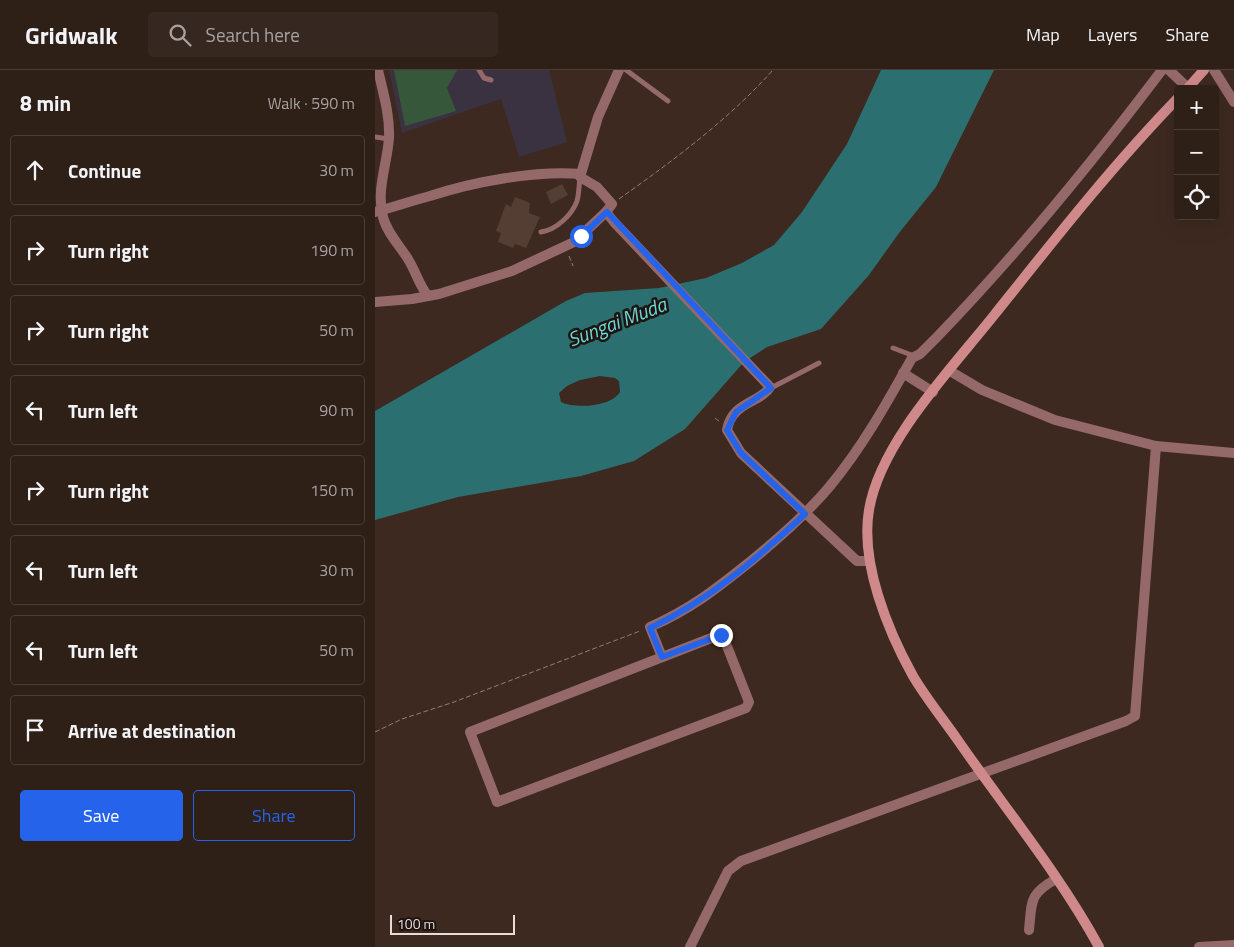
<!DOCTYPE html>
<meta charset="utf-8">
<style>
body{margin:0;font-family:"Titillium Web",sans-serif;background:#362720;color:#f1f3f6}
.controls{position:absolute;right:15px;top:15px;display:grid;overflow:hidden;border-radius:5px;box-shadow:0 5px 20px #0002}
.controls button{width:45px;height:45px;display:grid;place-items:center;padding:0;border:0;border-bottom:1px solid #493d36;background:#2e1f17;color:#f1f3f6;font:25px sans-serif}
.scale{position:absolute;left:15px;bottom:12px;width:125px;box-sizing:border-box;padding-left:5px;border:2px solid #e9dbd5;border-top:0;font-size:14px;line-height:18px;white-space:nowrap;color:#e9dbd5;-webkit-text-stroke:4px #1d1410;paint-order:stroke}
.stop{position:absolute;width:15px;height:15px;margin:-11px;border:4px solid #2563eb;border-radius:50%;background:#fff}
.stop.end{background:#2563eb;border-color:#fff;box-shadow:0 1px 5px #0008}
.list{margin:0;padding:0;list-style:none}
h2{display:flex;justify-content:space-between;align-items:center;height:65px;margin:0;padding:0 20px;font-size:21px}
h2 small{font-size:16px;font-weight:400;color:#a7a2a1}
.list li{display:grid;grid-template-columns:32px 1fr auto;gap:15px;align-items:center;box-sizing:border-box;height:70px;margin:0 10px 10px;padding:0 10px;border:1px solid #493d36;border-radius:5px}
.list b{display:block;font-size:19px;white-space:nowrap}
.list em{font-size:16px;font-style:normal;color:#a7a2a1}
.actions{display:flex;gap:10px;padding:15px 20px}
.actions a{flex:1;padding:11px 0;border:1px solid #2563eb;border-radius:5px;text-align:center;font-size:18px;color:#2563eb}
.actions .main{background:#2563eb;color:#fff}
.icon{flex:none;width:28px;height:28px;fill:none;stroke:currentColor;stroke-width:2;stroke-linecap:round;stroke-linejoin:round}
.map{position:relative;flex:none;width:859px;height:877px;overflow:hidden}
header{display:flex;align-items:center;gap:30px;box-sizing:border-box;height:70px;padding:0 25px;background:#2e1f17;border-bottom:1px solid #493d36}
header strong{font-size:24px}
nav{display:flex;gap:28px;margin-inline-start:auto;font-size:18px}
.search{width:350px;height:45px;background:#362720;display:flex;align-items:center;gap:12px;box-sizing:border-box;padding:0 18px;border-radius:5px;color:#a7a2a1;font-size:19px}
main{display:flex}
aside{flex:1;background:#2e1f17}
.map>svg:first-child{display:block}
.education{fill:#3b3241}
.green{fill:#36573a}
.water{fill:#2c6f70;fill-rule:evenodd}
.building{fill:#543e34}
.lines{fill:none;stroke-linecap:round;stroke-linejoin:round}
.path{stroke:#8f7e76;stroke-width:1;stroke-dasharray:5 2.5;stroke-linecap:butt}
.lane{stroke:#95696a;stroke-width:5}
.street{stroke:#95696a;stroke-width:10}
.secondary{stroke:#cf898b;stroke-width:10}
.route{stroke:#2563eb;stroke-width:6}
.labels{text-anchor:middle;stroke-width:5;stroke-linejoin:round;paint-order:stroke}
.water-label{font-size:20px;font-style:italic;fill:#6ed6d8;stroke:#1d1410}
</style>
<header>
<strong>Gridwalk</strong>
<div class="search"><svg class="icon" aria-label="search" viewBox="0 0 24 24"><circle cx="10" cy="10" r="6"/><path d="M15 15l6 6"/></svg>Search here</div>
<nav><a>Map</a><a>Layers</a><a>Share</a></nav>
</header>
<main>
<aside>
<h2>8 min<small>Walk · 590 m</small></h2>
<ul class="list">
<li><svg class="icon" aria-label="ahead" viewBox="0 0 24 24"><path d="M12 20V5M6 11l6-6 6 6"/></svg><div><b>Continue</b></div><em>30 m</em></li>
<li><svg class="icon" aria-label="right" viewBox="0 0 24 24"><path d="M7 20v-9h11M14 6l5 5-5 5"/></svg><div><b>Turn right</b></div><em>190 m</em></li>
<li><svg class="icon" aria-label="right" viewBox="0 0 24 24"><path d="M7 20v-9h11M14 6l5 5-5 5"/></svg><div><b>Turn right</b></div><em>50 m</em></li>
<li><svg class="icon" aria-label="left" viewBox="0 0 24 24"><path d="M17 20v-9H6M10 6l-5 5 5 5"/></svg><div><b>Turn left</b></div><em>90 m</em></li>
<li><svg class="icon" aria-label="right" viewBox="0 0 24 24"><path d="M7 20v-9h11M14 6l5 5-5 5"/></svg><div><b>Turn right</b></div><em>150 m</em></li>
<li><svg class="icon" aria-label="left" viewBox="0 0 24 24"><path d="M17 20v-9H6M10 6l-5 5 5 5"/></svg><div><b>Turn left</b></div><em>30 m</em></li>
<li><svg class="icon" aria-label="left" viewBox="0 0 24 24"><path d="M17 20v-9H6M10 6l-5 5 5 5"/></svg><div><b>Turn left</b></div><em>50 m</em></li>
<li><svg class="icon" aria-label="arrive" viewBox="0 0 24 24"><path d="M6 21V4h12l-3 4 3 4H6"/></svg><div><b>Arrive at destination</b></div></li>
</ul>
<div class="actions"><a class="main">Save</a><a>Share</a></div>
</aside>
<div class="map">
<svg width="859" height="877" viewBox="0 0 859 877">
<rect width="100%" height="100%" fill="#3d291f"/>
<!-- education -->
<path class="education" d="M 14,0 L 174,0 L 192,72 L 144,87 L 126,29 L 27,63 Z"/>
<!-- green -->
<path class="green" d="M 19,0 L 82,0 L 72,18 L 81,41 L 30,56 Z"/>
<!-- water -->
<path class="water" d="M 506,0 L 619,0 L 561,117 L 524,163 L 494,205 L 446,259 L 392,277 L 369,292 L 310,359 L 259,391 L 206,406 L 83,427 L 0,450 L 0,341 L 191,231 L 210,223 L 284,218 L 331,208 L 367,193 L 399,175 L 427,142 L 472,74 ZM 225,306 L 240,308 L 244,311 L 245,322 C 236,337 200,339 186,332 L 184,323 L 192,316 L 205,310 Z"/>
<!-- building -->
<g class="building">
<path d="M 187,114 L 193,125 L 176,134 L 171,122 Z"/>
<path d="M 140,127 L 155,133 L 154,143 L 165,147 L 151,178 L 140,174 L 138,178 L 123,172 L 126,163 L 121,161 L 131,134 L 136,137 Z"/>
</g>
<g class="lines">
<!-- path -->
<g class="path">
<path d="M 244,129 C 299,90 353,50 398,0"/>
<path d="M 194,186 L 198,196"/>
<path d="M 340,348 L 345,352"/>
<path d="M 0,662 L 27,649 L 79,632 L 265,561"/>
</g>
<!-- lane -->
<g class="lane">
<path d="M 104,0 L 109,8 L 116,10"/>
<path d="M 251,0 L 293,31"/>
<path d="M 0,67 L 14,69"/>
<path d="M 166,162 C 181,160 197,145 202,131 C 204,124 204,115 205,107"/>
<path d="M 518,278 L 539,286"/>
<path d="M 396,318 L 444,293"/>
</g>
<!-- street -->
<g class="street">
<path d="M 3,0 C 8,22 15,45 14,68 C 12,95 1,120 8,147 C 12,163 25,176 33,189 C 41,202 44,215 53,226"/>
<path d="M 244,0 L 223,47 L 205,107 L 222,117 L 237,134 L 231,142 L 239,152 L 395,317 C 386,333 357,331 352,360 L 366,383 L 482,491 L 494,491"/>
<path d="M 794,0 L 813,18"/>
<path d="M 839,0 L 859,32"/>
<path d="M 0,142 C 19,137 36,131 55,126 C 98,112 161,100 206,104"/>
<path d="M 0,232 L 37,229 L 64,224 L 137,201 L 199,172 L 231,142"/>
<path d="M 575,301 L 607,320 L 680,350 L 781,376 L 859,383"/>
<path d="M 528,303 L 558,322"/>
<path d="M 344,565 L 348,566 L 374,632 L 371,638 L 122,732 L 95,662 Z"/>
<path d="M 287,587 L 275,557 C 316,539 341,519 376,491 C 404,468 432,444 455,416 C 487,378 513,331 537,288 L 545,284 L 562,267 C 644,182 716,94 787,0"/>
<path d="M 654,860 C 657,831 654,824 681,809"/>
<path d="M 315,877 L 353,801 L 366,791 L 751,651 L 760,646 L 781,376"/>
<path d="M 824,877 L 859,875"/>
</g>
<!-- secondary -->
<g class="secondary">
<path d="M 812,19 L 829,0"/>
<path d="M 724,877 C 685,805 629,737 582,669 C 568,649 551,628 538,606 C 513,561 485,493 494,440 C 505,372 578,297 620,244 C 679,170 737,96 803,28"/>
</g>
</g>
<g class="lines">
<!-- route -->
<path class="route" d="M 206,166 L 232,142 L 396,318 L 361,342 L 352,360 L 366,383 L 430,444 C 381,489 335,530 275,558 L 287,587 L 346,565"/>
</g>
<g class="labels">
<!-- water labels -->
<g class="water-label">
<text transform="translate(242 252) rotate(-21)" y="7">Sungai Muda</text>
</g>
</g>
</svg>
<div class="controls">
<button>+</button>
<button>−</button>
<button><svg class="icon" aria-label="locate" viewBox="0 0 24 24"><circle cx="12" cy="12" r="6"/><path d="M12 2v4M12 18v4M2 12h4M18 12h4"/></svg></button>
</div>
<div class="scale">100 m</div>
<div class="stop" style="left:206px;top:166px"></div>
<div class="stop end" style="left:346px;top:565px"></div>
</div>
</main>
